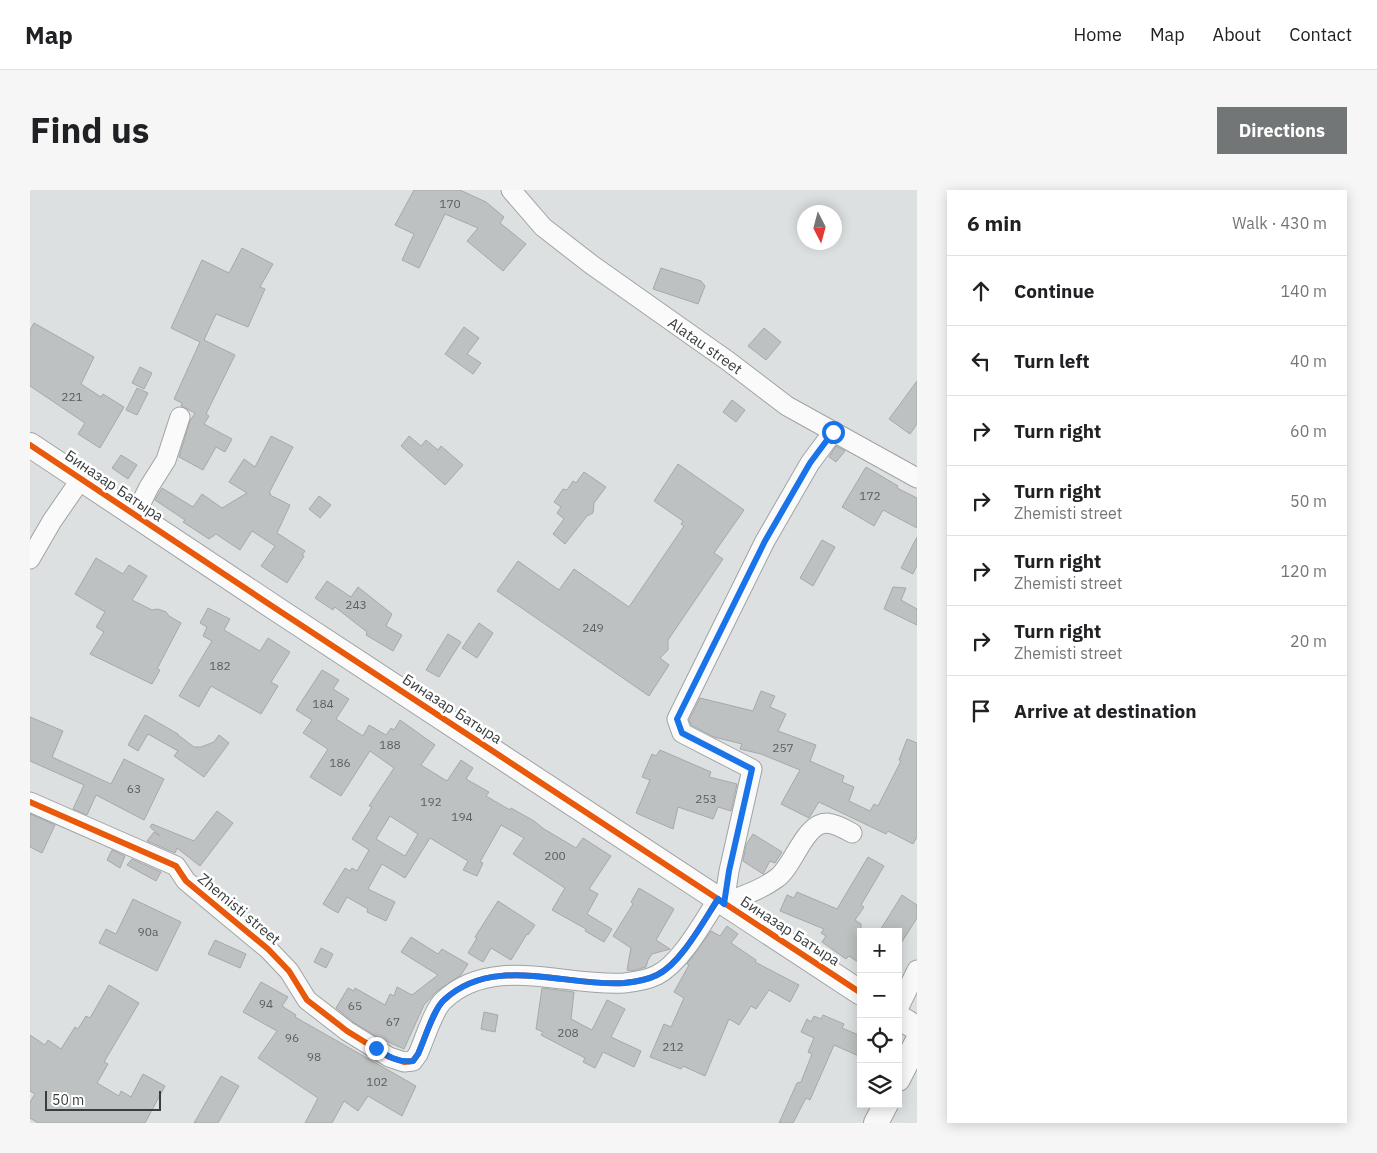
<!DOCTYPE html>
<meta charset="utf-8">
<style>
body{margin:0;font-family:"IBM Plex Sans",sans-serif;background:#f6f6f6;color:#202124}
.controls{position:absolute;right:15px;bottom:15px;display:grid;overflow:hidden;border-radius:0px;box-shadow:0 2px 12px #0003}
.controls button{width:45px;height:45px;display:grid;place-items:center;padding:0;border:0;border-bottom:1px solid #e0e0e0;background:#fff;color:#202124;font:25px sans-serif}
.compass{position:absolute;left:767px;top:15px;width:45px;height:45px;border-radius:50%;background:#fff;box-shadow:0 2px 12px #0003;rotate:174deg}
.scale{position:absolute;left:15px;bottom:12px;width:116px;box-sizing:border-box;padding-left:5px;border:2px solid #3a3d3d;border-top:0;font-size:14px;line-height:18px;white-space:nowrap;color:#3a3d3d;-webkit-text-stroke:4px #fff;paint-order:stroke}
.stop{position:absolute;width:15px;height:15px;margin:-11px;border:4px solid #1a73e8;border-radius:50%;background:#fff}
.stop.end{background:#1a73e8;border-color:#fff;box-shadow:0 1px 5px #0008}
.list{margin:0;padding:0;list-style:none}
h2{display:flex;justify-content:space-between;align-items:center;height:65px;margin:0;padding:0 20px;font-size:21px}
h2 small{font-size:16px;font-weight:400;color:#757577}
.list li{display:grid;grid-template-columns:32px 1fr auto;gap:15px;align-items:center;box-sizing:border-box;height:70px;padding:0 20px;border-top:1px solid #e0e0e0}
.list b{display:block;font-size:19px;white-space:nowrap}
.list p{margin:0;font-size:16px;white-space:nowrap;color:#757577}
.list em{font-size:16px;font-style:normal;color:#757577}
.icon{flex:none;width:28px;height:28px;fill:none;stroke:currentColor;stroke-width:2;stroke-linecap:round;stroke-linejoin:round}
.map{position:relative;flex:none;width:887px;height:933px;overflow:hidden;border-radius:0px}
header{display:flex;align-items:center;gap:30px;box-sizing:border-box;height:70px;padding:0 25px;background:#fff;border-bottom:1px solid #e0e0e0}
header strong{font-size:24px}
nav{display:flex;gap:28px;margin-inline-start:auto;font-size:18px}
.intro{display:flex;align-items:center;justify-content:space-between;box-sizing:border-box;height:120px;padding:0 30px}
h1{margin:0;font-size:35px}
.button{padding:12px 22px;border-radius:0px;background:#737676;color:#fff;font-size:18px;font-weight:700}
main{display:flex;gap:30px;padding:0 30px}
aside{flex:1;background:#fff;border-radius:0px;box-shadow:0 2px 12px #0003}
.map>svg:first-child{display:block}
.building{fill:#bec1c1;stroke:#a7a9a9;fill-rule:evenodd}
.lines{fill:none;stroke-linecap:round;stroke-linejoin:round}
.minor-casing{stroke:#a1a3a3;stroke-width:21}
.tertiary-casing{stroke:#a1a3a3;stroke-width:26}
.minor{stroke:#fafafa;stroke-width:19}
.tertiary{stroke:#fafafa;stroke-width:24}
.cycleway-casing{stroke:#fff;stroke-width:9}
.cycleway{stroke:#e8590c;stroke-width:6}
.route{stroke:#1a73e8;stroke-width:6}
.labels{text-anchor:middle;stroke-width:5;stroke-linejoin:round;paint-order:stroke}
.number-label{font-size:12px;fill:#5b5e5e}
.street-label{font-size:15px;fill:#3a3d3d;stroke:#fff}
</style>
<header>
<strong>Map</strong>
<nav><a>Home</a><a>Map</a><a>About</a><a>Contact</a></nav>
</header>
<div class="intro"><h1>Find us</h1><a class="button">Directions</a></div>
<main>
<div class="map">
<svg width="887" height="933" viewBox="0 0 887 933">
<rect width="100%" height="100%" fill="#dce0e0"/>
<!-- building -->
<g class="building">
<path d="M 384,0 L 430,0 L 456,12 L 474,27 L 470,33 L 496,54 L 473,81 L 437,51 L 448,38 L 415,24 L 389,78 L 372,70 L 384,44 L 365,35 Z"/>
<path d="M 212,58 L 243,74 L 230,97 L 235,99 L 218,137 L 186,124 L 174,150 L 205,165 L 176,224 L 179,226 L 174,234 L 202,249 L 195,262 L 186,257 L 173,280 L 149,267 L 160,231 L 165,223 L 151,216 L 152,213 L 144,209 L 170,152 L 141,138 L 172,70 L 199,83 Z"/>
<path d="M 631,78 L 671,91 L 675,96 L 668,114 L 623,99 Z"/>
<path d="M 4,133 L 64,167 L 51,194 L 71,207 L 73,204 L 94,217 L 70,258 L 48,244 L 55,233 L 0,196 L 0,140 Z"/>
<path d="M 434,137 L 449,148 L 437,164 L 451,173 L 443,184 L 415,164 Z"/>
<path d="M 734,138 L 751,152 L 736,170 L 718,156 Z"/>
<path d="M 110,177 L 122,183 L 114,199 L 102,193 Z"/>
<path d="M 887,191 L 887,234 L 880,244 L 859,229 Z"/>
<path d="M 107,198 L 118,203 L 107,225 L 96,220 Z"/>
<path d="M 702,210 L 715,220 L 706,232 L 693,222 Z"/>
<path d="M 241,246 L 263,257 L 239,303 L 241,304 L 240,305 L 260,315 L 247,343 L 275,361 L 272,365 L 274,366 L 257,393 L 231,376 L 245,356 L 222,341 L 210,360 L 186,344 L 179,349 L 153,332 L 155,330 L 125,310 L 132,298 L 163,317 L 172,304 L 192,318 L 217,303 L 199,292 L 214,269 L 225,277 Z"/>
<path d="M 379,246 L 391,256 L 396,250 L 408,260 L 411,256 L 433,275 L 415,295 L 371,256 Z"/>
<path d="M 806,256 L 815,261 L 806,272 L 799,267 Z"/>
<path d="M 91,265 L 107,275 L 98,289 L 82,278 Z"/>
<path d="M 648,274 L 714,320 L 684,363 L 693,369 L 638,450 L 638,460 L 630,468 L 639,475 L 619,506 L 467,401 L 488,371 L 529,400 L 544,379 L 599,417 L 654,336 L 651,334 L 653,331 L 624,311 Z"/>
<path d="M 836,277 L 868,296 L 867,298 L 887,308 L 887,338 L 853,320 L 844,336 L 812,317 Z"/>
<path d="M 554,282 L 576,297 L 564,313 L 563,323 L 557,326 L 535,354 L 523,344 L 534,329 L 527,323 L 531,317 L 524,312 L 533,299 L 537,300 L 543,291 L 546,293 Z"/>
<path d="M 289,306 L 301,315 L 290,328 L 279,319 Z"/>
<path d="M 887,347 L 887,375 L 883,384 L 871,378 Z"/>
<path d="M 792,350 L 805,357 L 783,396 L 770,388 Z"/>
<path d="M 66,368 L 93,384 L 99,375 L 117,386 L 102,410 L 122,420 L 128,419 L 136,422 L 139,426 L 151,433 L 127,479 L 130,480 L 122,494 L 60,464 L 74,442 L 66,437 L 75,422 L 45,404 Z"/>
<path d="M 297,391 L 321,407 L 328,397 L 362,424 L 356,436 L 372,445 L 363,461 L 336,445 L 337,442 L 305,417 L 303,420 L 285,408 Z"/>
<path d="M 863,397 L 876,398 L 871,410 L 887,419 L 887,435 L 854,419 Z"/>
<path d="M 178,418 L 200,429 L 194,440 L 230,461 L 238,448 L 260,462 L 241,492 L 248,496 L 231,524 L 181,496 L 169,517 L 149,506 L 182,451 L 173,446 L 177,437 L 170,433 Z"/>
<path d="M 449,433 L 463,443 L 447,468 L 432,458 Z"/>
<path d="M 418,444 L 431,452 L 409,487 L 396,480 Z"/>
<path d="M 292,480 L 309,490 L 303,499 L 319,509 L 306,529 L 333,546 L 339,535 L 356,545 L 361,538 L 364,540 L 370,530 L 405,555 L 391,575 L 417,591 L 431,570 L 443,578 L 436,589 L 459,602 L 456,606 L 480,620 L 481,618 L 504,631 L 514,639 L 546,658 L 553,648 L 581,666 L 559,699 L 568,704 L 557,724 L 582,739 L 574,752 L 555,741 L 556,739 L 522,720 L 535,698 L 483,664 L 494,648 L 471,635 L 450,672 L 453,673 L 447,686 L 433,680 L 438,671 L 400,648 L 375,688 L 352,674 L 338,699 L 365,712 L 356,731 L 337,722 L 338,719 L 317,707 L 308,723 L 293,714 L 315,678 L 320,681 L 322,678 L 327,681 L 339,660 L 322,649 L 342,617 L 339,616 L 364,578 L 340,561 L 311,606 L 280,587 L 298,559 L 273,543 L 282,530 L 266,520 ZM 360,626 L 388,644 L 375,666 L 346,649 Z"/>
<path d="M 731,501 L 745,506 L 740,517 L 756,524 L 748,541 L 786,555 L 780,571 L 814,586 L 812,592 L 824,597 L 819,611 L 840,621 L 844,614 L 848,616 L 871,571 L 869,570 L 877,549 L 887,553 L 887,647 L 883,654 L 858,641 L 856,644 L 789,612 L 779,628 L 751,614 L 770,580 L 731,564 L 710,559 L 712,554 L 684,547 L 661,535 L 659,530 L 670,508 L 723,521 Z"/>
<path d="M 115,525 L 148,544 L 148,545 L 164,557 L 171,557 L 184,552 L 189,545 L 199,553 L 174,587 L 144,566 L 148,561 L 118,544 L 108,561 L 98,555 Z"/>
<path d="M 0,527 L 33,541 L 22,567 L 81,594 L 94,569 L 134,589 L 114,630 L 66,605 L 57,625 L 43,619 L 54,595 L 0,571 Z"/>
<path d="M 630,560 L 681,582 L 679,587 L 707,594 L 701,621 L 688,617 L 683,629 L 648,617 L 643,639 L 606,623 L 620,590 L 612,587 L 622,564 L 626,566 Z"/>
<path d="M 187,621 L 203,633 L 170,676 L 147,658 L 145,663 L 117,651 L 124,642 L 130,646 L 120,637 L 122,634 L 164,651 Z"/>
<path d="M 0,624 L 25,635 L 12,663 L 0,657 Z"/>
<path d="M 723,644 L 752,662 L 745,673 L 740,671 L 733,684 L 713,671 L 716,655 Z"/>
<path d="M 82,660 L 95,666 L 90,678 L 77,670 Z"/>
<path d="M 838,667 L 854,676 L 831,715 L 834,717 L 825,730 L 831,734 L 831,774 L 819,766 L 816,769 L 792,752 L 796,746 L 791,743 L 794,739 L 750,721 L 757,705 L 764,708 L 767,702 L 807,719 Z"/>
<path d="M 102,669 L 131,682 L 126,691 L 97,675 Z"/>
<path d="M 609,698 L 644,719 L 626,750 L 640,759 L 622,764 L 618,770 L 616,777 L 602,781 L 597,780 L 601,758 L 583,746 L 603,714 L 601,712 Z"/>
<path d="M 872,705 L 887,715 L 887,728 L 868,758 L 868,742 L 849,742 Z"/>
<path d="M 103,709 L 151,732 L 127,781 L 69,753 L 76,739 L 86,744 Z"/>
<path d="M 468,711 L 505,735 L 498,745 L 497,744 L 481,770 L 461,758 L 453,772 L 438,763 L 447,748 L 445,747 Z"/>
<path d="M 697,736 L 708,744 L 701,753 L 726,770 L 725,772 L 769,795 L 760,812 L 739,800 L 726,819 L 721,816 L 709,835 L 699,829 L 675,886 L 653,876 L 651,879 L 620,867 L 634,834 L 641,837 L 654,808 L 644,802 L 659,775 L 657,774 L 681,741 L 690,746 Z"/>
<path d="M 381,747 L 408,764 L 412,759 L 438,774 L 431,785 L 407,801 L 394,815 L 374,859 L 349,848 L 323,832 L 306,818 L 318,798 L 324,801 L 325,798 L 355,815 L 360,804 L 364,806 L 367,797 L 382,805 L 408,785 L 371,762 Z"/>
<path d="M 185,750 L 216,764 L 210,778 L 178,764 Z"/>
<path d="M 291,758 L 303,764 L 296,778 L 284,772 Z"/>
<path d="M 231,792 L 258,807 L 252,816 L 266,825 L 265,827 L 386,896 L 372,926 L 338,906 L 328,921 L 314,911 L 302,933 L 275,933 L 288,908 L 228,868 L 247,841 L 213,822 Z"/>
<path d="M 79,795 L 109,813 L 74,872 L 78,874 L 67,893 L 89,906 L 91,901 L 101,907 L 113,884 L 135,896 L 115,933 L 8,933 L 0,928 L 0,912 L 5,904 L 0,901 L 0,845 L 15,855 L 18,850 L 31,859 L 45,837 L 48,839 L 56,826 L 60,828 Z"/>
<path d="M 512,798 L 544,802 L 541,829 L 562,840 L 577,810 L 595,819 L 581,847 L 611,861 L 604,877 L 573,862 L 565,878 L 553,872 L 555,868 L 511,845 L 513,842 L 506,839 Z"/>
<path d="M 454,822 L 468,825 L 465,842 L 451,839 Z"/>
<path d="M 793,825 L 814,834 L 812,838 L 831,846 L 831,867 L 804,855 L 780,910 L 776,908 L 763,933 L 749,933 L 767,893 L 771,892 L 782,864 L 778,862 L 784,848 L 771,842 L 777,829 L 781,832 L 784,826 L 791,829 Z"/>
<path d="M 191,886 L 209,896 L 188,933 L 164,933 Z"/>
</g>
<g class="lines">
<!-- minor casing -->
<g class="minor-casing">
<g id="minor">
<path d="M 481,0 L 513,37 L 562,75 L 698,171 L 757,216 L 887,288"/>
<path d="M 105,325 L 119,297 L 136,270 L 150,227"/>
<path d="M 0,369 L 22,331 L 51,289"/>
<path d="M 0,612 L 146,676 L 156,691 L 238,759 L 259,781 L 277,810 L 317,841 L 359,867 L 374,872 L 383,871 L 388,864 C 394,851 404,818 414,810 C 463,764 536,797 594,793 C 604,792 617,790 627,785 C 651,773 673,732 688,709"/>
<path d="M 694,713 L 699,681 L 722,579 L 652,543 L 647,529 L 735,351 L 780,273 L 803,242"/>
<path d="M 694,713 C 712,706 731,700 747,688 C 764,676 774,633 797,633 C 806,634 815,639 822,643"/>
<path d="M 868,819 L 887,780"/>
</g>
</g>
<!-- tertiary casing -->
<g class="tertiary-casing">
<g id="tertiary">
<path d="M 0,255 L 248,420 L 831,803"/>
<path d="M 868,827 L 887,838"/>
<path d="M 868,889 L 887,852"/>
<path d="M 846,933 L 856,914"/>
</g>
</g>
<!-- minor -->
<use href="#minor" class="minor"/>
<!-- tertiary -->
<use href="#tertiary" class="tertiary"/>
<!-- cycleway casing -->
<g class="cycleway-casing">
<g id="cycleway">
<path d="M 0,255 L 248,420 L 831,803"/>
<path d="M 0,612 L 146,676 L 156,691 L 238,759 L 259,781 L 277,810 L 317,841 L 359,867 L 374,872 L 383,871 L 388,864 C 394,851 404,818 414,810 C 463,764 536,797 594,793 C 604,792 617,790 627,785 C 651,773 673,732 688,709"/>
</g>
</g>
<!-- cycleway -->
<use href="#cycleway" class="cycleway"/>
</g>
<g class="lines">
<!-- route -->
<path class="route" d="M 346,858 C 357,866 368,873 383,871 L 388,864 C 394,851 404,818 414,810 C 463,764 536,797 594,793 C 604,792 617,790 627,785 C 651,773 673,732 688,709 L 694,714 L 699,681 L 722,579 L 652,543 L 647,529 L 735,351 L 780,273 L 803,242"/>
</g>
<g class="labels">
<!-- number labels -->
<g class="number-label">
<text x="420" y="18">170</text>
<text x="42" y="211">221</text>
<text x="840" y="310">172</text>
<text x="326" y="419">243</text>
<text x="563" y="442">249</text>
<text x="190" y="480">182</text>
<text x="293" y="518">184</text>
<text x="360" y="559">188</text>
<text x="753" y="562">257</text>
<text x="310" y="577">186</text>
<text x="104" y="603">63</text>
<text x="676" y="613">253</text>
<text x="401" y="616">192</text>
<text x="432" y="631">194</text>
<text x="525" y="670">200</text>
<text x="118" y="746">90а</text>
<text x="236" y="818">94</text>
<text x="325" y="820">65</text>
<text x="363" y="836">67</text>
<text x="538" y="847">208</text>
<text x="262" y="852">96</text>
<text x="643" y="861">212</text>
<text x="284" y="871">98</text>
<text x="347" y="896">102</text>
</g>
<!-- street labels -->
<g class="street-label">
<text transform="translate(675 156) rotate(35)" y="5">Alatau street</text>
<text transform="translate(84 296) rotate(34)" y="5">Биназар Батыра</text>
<text transform="translate(422 519) rotate(33)" y="5">Биназар Батыра</text>
<text transform="translate(209 719) rotate(40)" y="5">Zhemisti street</text>
<text transform="translate(760 741) rotate(33)" y="5">Биназар Батыра</text>
</g>
</g>
</svg>
<div class="controls">
<button>+</button>
<button>−</button>
<button><svg class="icon" aria-label="locate" viewBox="0 0 24 24"><circle cx="12" cy="12" r="6"/><path d="M12 2v4M12 18v4M2 12h4M18 12h4"/></svg></button>
<button><svg class="icon" aria-label="layers" viewBox="0 0 24 24"><path d="M12 4l9 5-9 5-9-5zM3 14l9 5 9-5"/></svg></button>
</div>
<svg class="compass" viewBox="-18 -18 36 36"><path d="M0-13l5 13h-10z" fill="#e53935"/><path d="M0 13l5-13h-10z" fill="#757577"/></svg>
<div class="scale">50 m</div>
<div class="stop" style="left:803px;top:242px"></div>
<div class="stop end" style="left:346px;top:858px"></div>
</div>
<aside>
<h2>6 min<small>Walk · 430 m</small></h2>
<ul class="list">
<li><svg class="icon" aria-label="ahead" viewBox="0 0 24 24"><path d="M12 20V5M6 11l6-6 6 6"/></svg><div><b>Continue</b></div><em>140 m</em></li>
<li><svg class="icon" aria-label="left" viewBox="0 0 24 24"><path d="M17 20v-9H6M10 6l-5 5 5 5"/></svg><div><b>Turn left</b></div><em>40 m</em></li>
<li><svg class="icon" aria-label="right" viewBox="0 0 24 24"><path d="M7 20v-9h11M14 6l5 5-5 5"/></svg><div><b>Turn right</b></div><em>60 m</em></li>
<li><svg class="icon" aria-label="right" viewBox="0 0 24 24"><path d="M7 20v-9h11M14 6l5 5-5 5"/></svg><div><b>Turn right</b><p>Zhemisti street</p></div><em>50 m</em></li>
<li><svg class="icon" aria-label="right" viewBox="0 0 24 24"><path d="M7 20v-9h11M14 6l5 5-5 5"/></svg><div><b>Turn right</b><p>Zhemisti street</p></div><em>120 m</em></li>
<li><svg class="icon" aria-label="right" viewBox="0 0 24 24"><path d="M7 20v-9h11M14 6l5 5-5 5"/></svg><div><b>Turn right</b><p>Zhemisti street</p></div><em>20 m</em></li>
<li><svg class="icon" aria-label="arrive" viewBox="0 0 24 24"><path d="M6 21V4h12l-3 4 3 4H6"/></svg><div><b>Arrive at destination</b></div></li>
</ul>
</aside>
</main>
